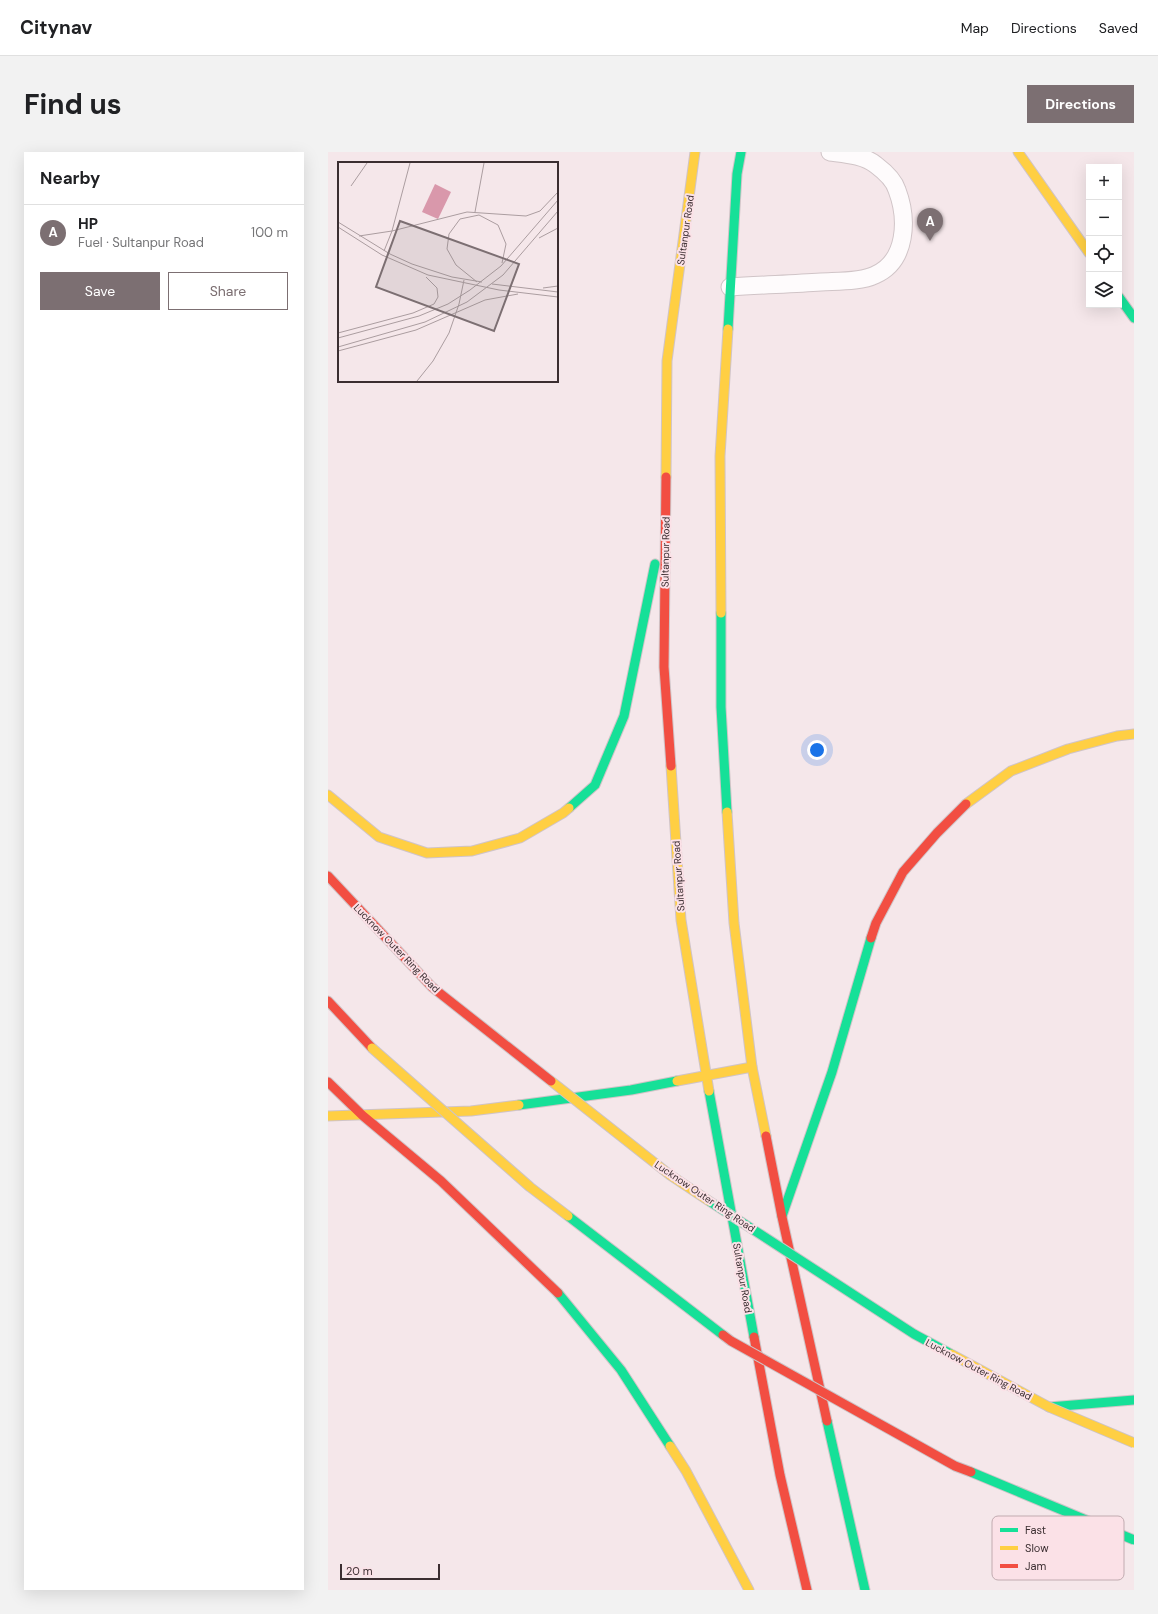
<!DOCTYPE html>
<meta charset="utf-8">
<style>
body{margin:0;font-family:"DM Sans",sans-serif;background:#f2f2f2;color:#202124}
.controls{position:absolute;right:12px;top:12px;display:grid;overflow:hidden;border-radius:0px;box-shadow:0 4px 16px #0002}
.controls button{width:36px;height:36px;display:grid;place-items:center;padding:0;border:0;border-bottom:1px solid #e0e0e0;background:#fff;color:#202124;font:20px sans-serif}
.scale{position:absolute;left:12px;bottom:10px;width:100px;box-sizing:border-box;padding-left:4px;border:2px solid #3b2e31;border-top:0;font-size:11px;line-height:14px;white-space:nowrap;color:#3b2e31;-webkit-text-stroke:3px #fbe1e7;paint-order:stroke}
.you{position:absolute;left:489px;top:598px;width:14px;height:14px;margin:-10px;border:3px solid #fff;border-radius:50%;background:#1a73e8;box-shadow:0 0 0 6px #1a73e833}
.badge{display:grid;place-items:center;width:26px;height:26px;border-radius:50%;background:#7c6f72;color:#fff;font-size:13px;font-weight:700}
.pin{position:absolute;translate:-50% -33px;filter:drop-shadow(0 1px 2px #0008)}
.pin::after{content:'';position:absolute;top:21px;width:14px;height:12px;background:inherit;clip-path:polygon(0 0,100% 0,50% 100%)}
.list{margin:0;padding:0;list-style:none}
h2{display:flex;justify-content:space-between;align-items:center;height:52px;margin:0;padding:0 16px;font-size:17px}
h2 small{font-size:13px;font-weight:400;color:#757577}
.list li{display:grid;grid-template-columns:26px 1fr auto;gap:12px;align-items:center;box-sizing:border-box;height:56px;padding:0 16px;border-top:1px solid #e0e0e0}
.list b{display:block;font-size:15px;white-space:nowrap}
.list p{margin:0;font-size:13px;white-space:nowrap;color:#757577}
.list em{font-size:13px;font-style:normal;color:#757577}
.actions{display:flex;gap:8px;padding:12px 16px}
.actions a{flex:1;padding:9px 0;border:1px solid #7c6f72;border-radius:0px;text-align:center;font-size:14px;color:#7c6f72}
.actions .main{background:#7c6f72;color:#fff}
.icon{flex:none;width:22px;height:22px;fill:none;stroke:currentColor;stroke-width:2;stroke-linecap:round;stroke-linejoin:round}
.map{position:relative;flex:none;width:806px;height:1438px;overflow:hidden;border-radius:0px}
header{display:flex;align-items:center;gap:24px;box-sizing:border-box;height:56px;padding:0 20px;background:#fff;border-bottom:1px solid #e0e0e0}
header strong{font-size:19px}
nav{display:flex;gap:22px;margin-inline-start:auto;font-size:14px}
.intro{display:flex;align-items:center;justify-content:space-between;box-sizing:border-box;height:96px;padding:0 24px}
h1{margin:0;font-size:28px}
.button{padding:10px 18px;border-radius:0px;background:#7c6f72;color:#fff;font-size:14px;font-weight:700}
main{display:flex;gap:24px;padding:0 24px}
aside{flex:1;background:#fff;border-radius:0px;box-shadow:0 4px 16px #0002}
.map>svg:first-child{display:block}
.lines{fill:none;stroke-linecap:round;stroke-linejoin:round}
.lane-casing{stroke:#d0c4c7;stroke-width:19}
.fast-casing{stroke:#d0c4c7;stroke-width:11}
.slow-casing{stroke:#d0c4c7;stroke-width:11}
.jam-casing{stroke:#d0c4c7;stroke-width:11}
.lane{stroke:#fefbfc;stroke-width:17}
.fast{stroke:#16e098;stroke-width:9}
.slow{stroke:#ffcf43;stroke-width:9}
.jam{stroke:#f24e42;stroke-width:9}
.fast-bridge-casing{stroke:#ccc4c7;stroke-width:11;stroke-linecap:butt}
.slow-bridge-casing{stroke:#ccc4c7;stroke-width:11;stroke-linecap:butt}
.jam-bridge-casing{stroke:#ccc4c7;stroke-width:11;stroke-linecap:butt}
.fast-bridge{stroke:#16e098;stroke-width:9}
.slow-bridge{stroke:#ffcf43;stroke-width:9}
.jam-bridge{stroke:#f24e42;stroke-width:9}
.labels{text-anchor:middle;stroke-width:4;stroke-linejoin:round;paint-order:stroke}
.street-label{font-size:10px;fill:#3b2e31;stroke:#fbe1e7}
.inset-road{fill:none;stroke:#ab9da0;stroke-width:1}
.view{fill:#7c6f72;fill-opacity:0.15;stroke:#7c6f72;stroke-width:2}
.inset-edge{fill:none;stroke:#3b2e31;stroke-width:2}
.key{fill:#fbe1e7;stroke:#c1abb0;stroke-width:1}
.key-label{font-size:11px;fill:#3b2e31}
</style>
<header>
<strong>Citynav</strong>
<nav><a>Map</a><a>Directions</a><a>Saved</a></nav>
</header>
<div class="intro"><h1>Find us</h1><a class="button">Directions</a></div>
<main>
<aside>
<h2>Nearby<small></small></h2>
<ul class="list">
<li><span class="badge">A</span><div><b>HP</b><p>Fuel · Sultanpur Road</p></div><em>100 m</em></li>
</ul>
<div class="actions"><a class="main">Save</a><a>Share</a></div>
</aside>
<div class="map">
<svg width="806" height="1438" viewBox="0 0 806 1438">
<rect width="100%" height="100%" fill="#f5e7ea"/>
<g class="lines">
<!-- lane casing -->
<g class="lane-casing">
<path id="lane" d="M 402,135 C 432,133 463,132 493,130 C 508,129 533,130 547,123 C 579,109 580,67 569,38 C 566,28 556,19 548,13 C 536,3 517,2 502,0"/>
</g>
<!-- fast casing -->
<g class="fast-casing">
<g id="fast">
<path d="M 791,145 L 806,166"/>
<path d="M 400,177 L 409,22 L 413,0"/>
<path d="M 393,461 L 393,555 L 399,660"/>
<path d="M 241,656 L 267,633 L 296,564 L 327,412"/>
<path d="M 381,939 L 426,1185"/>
<path d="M 191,953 L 303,938 L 349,929"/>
<path d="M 454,1064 L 504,920 L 543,786"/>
<path d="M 230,1141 L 293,1218 L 342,1294"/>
<path d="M 721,1255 L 806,1248"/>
<path d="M 499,1269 L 537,1438"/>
</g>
</g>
<!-- slow casing -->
<g class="slow-casing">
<g id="slow">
<path d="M 690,0 L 761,101"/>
<path d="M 338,325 L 339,209 L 367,0"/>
<path d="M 393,461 L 392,304 L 400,177"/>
<path d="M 343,614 L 353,768 L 381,939"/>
<path d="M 0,643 L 51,685 L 99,701 L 144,699 L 192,686 L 235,661 L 241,656"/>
<path d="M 638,652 L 683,619 L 740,597 L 789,584 L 806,582"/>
<path d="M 399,660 L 406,771 L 424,915 L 438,984"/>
<path d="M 349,929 L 424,915"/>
<path d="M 0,964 L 143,959 L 191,953"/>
<path d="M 342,1294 L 358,1319 L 421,1438"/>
</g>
</g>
<!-- jam casing -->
<g class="jam-casing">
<g id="jam">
<path d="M 338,325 L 336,515 L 343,614"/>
<path d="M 0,724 L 104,835"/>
<path d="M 543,786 L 548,771 L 575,720 L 609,681 L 638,652"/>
<path d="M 0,849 L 44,896"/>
<path d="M 0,930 L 34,963 L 113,1029 L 230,1141"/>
<path d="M 438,984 L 454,1065 L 499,1269"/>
<path d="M 426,1185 L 452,1323 L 479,1438"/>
</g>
</g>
<!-- lane -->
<use href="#lane" class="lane"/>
<!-- fast -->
<use href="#fast" class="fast"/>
<!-- slow -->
<use href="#slow" class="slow"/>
<!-- jam -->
<use href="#jam" class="jam"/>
<!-- fast-bridge casing -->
<g class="fast-bridge-casing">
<g id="fast-bridge">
<path d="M 381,1049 L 586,1182 L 623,1202"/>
<path d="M 240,1064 L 395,1183"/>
<path d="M 643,1320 L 806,1388"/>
</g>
</g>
<!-- slow-bridge casing -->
<g class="slow-bridge-casing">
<g id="slow-bridge">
<path d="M 44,896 L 202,1035 L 240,1064"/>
<path d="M 223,929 L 342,1023 L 381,1049"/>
<path d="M 623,1202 L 721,1255 L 806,1291"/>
</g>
</g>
<!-- jam-bridge casing -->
<g class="jam-bridge-casing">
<g id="jam-bridge">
<path d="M 104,835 L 223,929"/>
<path d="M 395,1183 L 403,1189 L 627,1314 L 643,1320"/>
</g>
</g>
<!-- fast-bridge -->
<use href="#fast-bridge" class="fast-bridge"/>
<!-- slow-bridge -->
<use href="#slow-bridge" class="slow-bridge"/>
<!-- jam-bridge -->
<use href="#jam-bridge" class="jam-bridge"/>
</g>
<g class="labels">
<!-- street labels -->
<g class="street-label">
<text transform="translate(357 78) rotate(-82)" y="4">Sultanpur Road</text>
<text transform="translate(337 400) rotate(-89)" y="4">Sultanpur Road</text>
<text transform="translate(350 724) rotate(-94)" y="4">Sultanpur Road</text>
<text transform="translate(69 796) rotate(46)" y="4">Lucknow Outer Ring Road</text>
<text transform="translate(377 1044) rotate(34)" y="4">Lucknow Outer Ring Road</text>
<text transform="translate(415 1126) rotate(80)" y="4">Sultanpur Road</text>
<text transform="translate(651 1217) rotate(28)" y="4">Lucknow Outer Ring Road</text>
</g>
</g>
<!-- overview -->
<g transform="translate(10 10)">
<rect width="220" height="220" fill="#f5e7ea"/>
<path d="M 97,22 L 113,30 L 100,57 L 84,50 Z" fill="#d998ab"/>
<path class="inset-road" d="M 13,24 L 29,1M 137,50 L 146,1M 0,60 L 52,92 L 74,102 L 114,115 L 144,120M 0,65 L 44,93 L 90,113 L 161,128 L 220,135M 21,74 L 54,69 L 129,50 L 188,54 L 202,49 L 220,30M 201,76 L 220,66M 46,89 L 54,69 L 72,1M 139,120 L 118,103 L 109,87 L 111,72 L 122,57 L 141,53 L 160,63 L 168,82 L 164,101M 154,122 L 220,130M 205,126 L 220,124M 0,171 L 75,151 L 96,142 L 100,135 L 99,126 L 88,115M 0,176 L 81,154 L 110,142 L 132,128 L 163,104 L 220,38M 0,185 L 87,160 L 129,140 L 165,113 L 220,49M 0,189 L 78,168 L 147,138 L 180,132M 79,219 L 95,199 L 111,171 L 121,142 L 126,118"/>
<path class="view" d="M 62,59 L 181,102 L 156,169 L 38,125 Z"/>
<rect width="220" height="220" class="inset-edge"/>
</g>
<!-- legend -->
<rect x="664" y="1364" width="132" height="64" rx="6" class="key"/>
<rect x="672" y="1376" width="18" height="4" fill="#16e098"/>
<rect x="672" y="1394" width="18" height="4" fill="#ffcf43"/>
<rect x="672" y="1412" width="18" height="4" fill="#f24e42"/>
<g class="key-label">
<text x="697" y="1382">Fast</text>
<text x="697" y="1400">Slow</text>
<text x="697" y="1418">Jam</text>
</g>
</svg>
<div class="controls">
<button>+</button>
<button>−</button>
<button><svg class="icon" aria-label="locate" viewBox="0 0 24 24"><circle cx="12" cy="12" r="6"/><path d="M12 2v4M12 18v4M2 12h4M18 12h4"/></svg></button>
<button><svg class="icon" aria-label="layers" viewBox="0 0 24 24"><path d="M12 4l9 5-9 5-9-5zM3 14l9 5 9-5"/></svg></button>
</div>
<div class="scale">20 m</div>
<div class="you"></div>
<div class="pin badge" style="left:602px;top:89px">A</div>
</div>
</main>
